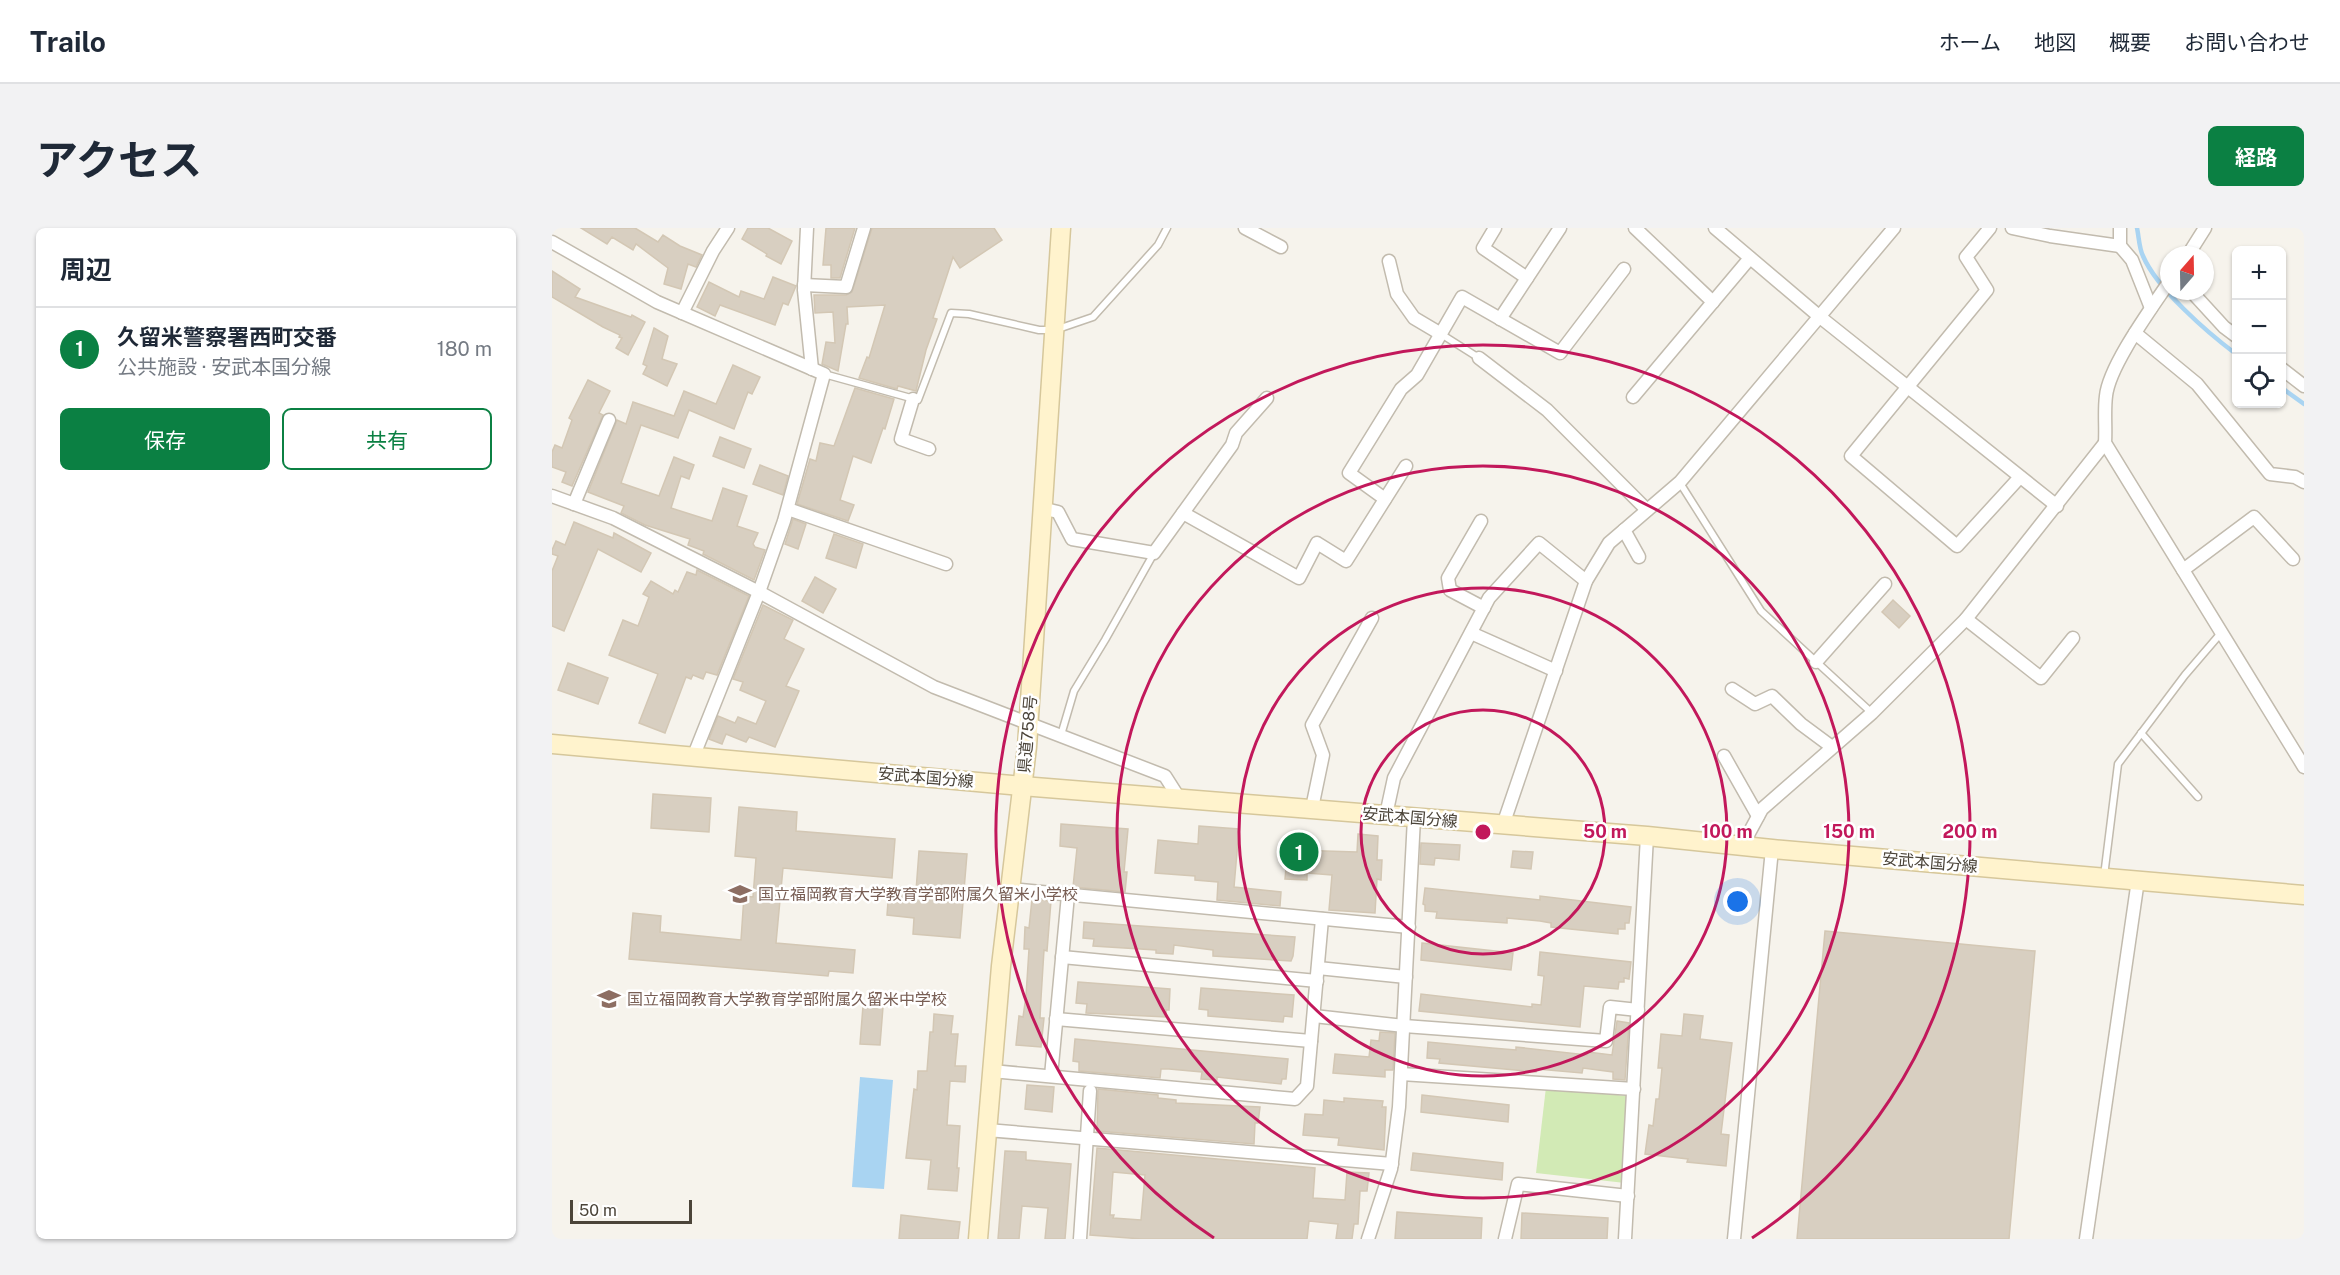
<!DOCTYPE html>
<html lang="ja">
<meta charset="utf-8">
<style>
body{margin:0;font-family:"Public Sans","Noto Sans JP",sans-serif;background:#f2f2f3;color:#1f2937}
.controls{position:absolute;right:18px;top:18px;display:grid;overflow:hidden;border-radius:9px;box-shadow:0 2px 4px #0004}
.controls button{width:54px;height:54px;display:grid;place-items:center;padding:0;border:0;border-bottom:2px solid #e0e1e3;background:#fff;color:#1f2937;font:30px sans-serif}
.compass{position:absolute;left:1608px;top:18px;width:54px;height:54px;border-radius:50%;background:#fff;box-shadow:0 2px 4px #0004;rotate:20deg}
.scale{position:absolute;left:18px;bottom:15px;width:122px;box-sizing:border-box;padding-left:6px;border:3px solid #4b4439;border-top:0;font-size:16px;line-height:21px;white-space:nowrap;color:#4b4439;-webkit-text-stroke:4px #fff;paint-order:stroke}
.you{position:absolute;left:1186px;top:674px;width:21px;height:21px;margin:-15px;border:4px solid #fff;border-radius:50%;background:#1a73e8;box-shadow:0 0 0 9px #1a73e833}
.badge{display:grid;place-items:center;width:39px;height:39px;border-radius:50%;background:#0b8043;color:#fff;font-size:20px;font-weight:700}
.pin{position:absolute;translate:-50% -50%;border:3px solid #fff;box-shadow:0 2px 6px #0006}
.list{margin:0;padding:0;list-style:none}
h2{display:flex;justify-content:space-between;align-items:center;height:78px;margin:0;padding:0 24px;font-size:26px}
h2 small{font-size:20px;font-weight:400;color:#747a83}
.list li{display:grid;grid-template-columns:39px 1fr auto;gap:18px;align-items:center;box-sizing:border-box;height:84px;padding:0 24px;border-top:2px solid #e0e1e3}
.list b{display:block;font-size:22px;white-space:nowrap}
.list p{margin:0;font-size:20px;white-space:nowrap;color:#747a83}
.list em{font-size:20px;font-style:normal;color:#747a83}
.actions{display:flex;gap:12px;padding:18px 24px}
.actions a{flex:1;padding:14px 0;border:2px solid #0b8043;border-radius:9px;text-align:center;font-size:21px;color:#0b8043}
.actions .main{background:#0b8043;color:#fff}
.icon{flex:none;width:33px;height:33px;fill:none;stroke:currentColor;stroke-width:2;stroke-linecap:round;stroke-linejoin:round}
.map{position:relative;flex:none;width:1752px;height:1011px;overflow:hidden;border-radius:9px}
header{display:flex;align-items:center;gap:36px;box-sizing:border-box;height:84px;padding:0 30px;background:#fff;border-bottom:2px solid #e0e1e3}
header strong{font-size:28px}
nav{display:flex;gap:33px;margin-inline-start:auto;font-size:21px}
.intro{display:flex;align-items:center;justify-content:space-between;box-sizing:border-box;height:144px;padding:0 36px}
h1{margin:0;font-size:42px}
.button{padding:15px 27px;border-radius:9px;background:#0b8043;color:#fff;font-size:21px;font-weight:700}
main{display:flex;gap:36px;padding:0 36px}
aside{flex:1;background:#fff;border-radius:9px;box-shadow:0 2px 4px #0004}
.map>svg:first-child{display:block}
.green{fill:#d2eab5}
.water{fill:#a9d4f2}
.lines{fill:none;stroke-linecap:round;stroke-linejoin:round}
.stream{stroke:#a9d4f2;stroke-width:4.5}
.building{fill:#d8cfc1;stroke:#d3c7b4;stroke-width:1.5;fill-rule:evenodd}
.lane-casing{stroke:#c2bbae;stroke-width:9}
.street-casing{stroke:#c2bbae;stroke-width:15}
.secondary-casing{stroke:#d6c79b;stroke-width:21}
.lane{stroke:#fff;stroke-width:6}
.street{stroke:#fff;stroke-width:12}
.secondary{stroke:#fff3cd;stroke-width:18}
.ring{fill:none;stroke:#c2185b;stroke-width:3}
.labels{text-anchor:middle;stroke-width:5;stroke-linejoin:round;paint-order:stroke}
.street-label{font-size:16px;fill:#4b4439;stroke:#fff}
.education-label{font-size:16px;fill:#785e54;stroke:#fff;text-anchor:start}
.centre{fill:#c2185b;stroke:#fff;stroke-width:3}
.ring-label{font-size:18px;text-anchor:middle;font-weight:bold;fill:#c2185b;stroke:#fff;stroke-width:5;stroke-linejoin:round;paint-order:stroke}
</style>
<header>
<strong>Trailo</strong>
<nav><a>ホーム</a><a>地図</a><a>概要</a><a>お問い合わせ</a></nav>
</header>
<div class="intro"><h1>アクセス</h1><a class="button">経路</a></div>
<main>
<aside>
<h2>周辺<small></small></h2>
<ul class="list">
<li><span class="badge">1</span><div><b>久留米警察署西町交番</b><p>公共施設 · 安武本国分線</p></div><em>180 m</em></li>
</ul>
<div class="actions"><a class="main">保存</a><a>共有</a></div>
</aside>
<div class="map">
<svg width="1752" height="1011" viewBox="0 0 1752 1011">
<rect width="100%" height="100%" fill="#f6f3ec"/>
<!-- green -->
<path class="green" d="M 994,859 L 1083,869 L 1073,955 L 984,945 Z"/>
<!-- water -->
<path class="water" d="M 308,849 L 341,852 L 332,961 L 300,959 Z"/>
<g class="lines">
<!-- stream -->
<g class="stream">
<path d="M 1585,0 C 1587,9 1587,20 1591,28 C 1605,61 1656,105 1684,126"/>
<path d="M 1730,160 L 1752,176"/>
</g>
</g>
<!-- building -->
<g class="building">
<path d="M 29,0 L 83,0 L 106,14 L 111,7 L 128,18 L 150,27 L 144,39 L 136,36 L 129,61 L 112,56 L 116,40 L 84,16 L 81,22 L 60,9 L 55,16 Z"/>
<path d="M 196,0 L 216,0 L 240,13 L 229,36 L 214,28 L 215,26 L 190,11 Z"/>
<path d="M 274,0 L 303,0 L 288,50 L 279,50 L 279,37 L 271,37 Z"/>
<path d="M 320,0 L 442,0 L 450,12 L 408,40 L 401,29 L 381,90 L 385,91 L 374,122 L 364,163 L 346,158 L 345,161 L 307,150 L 315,129 L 317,130 L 333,77 L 295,79 L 296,96 L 294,96 L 286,143 L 270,136 L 274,114 L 283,115 L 281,84 L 263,85 L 262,67 L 294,67 L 300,64 Z"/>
<path d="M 0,43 L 28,61 L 23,69 L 79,89 L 80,87 L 93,94 L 76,127 L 64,120 L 70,110 L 67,109 L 68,107 L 51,99 L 0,69 Z"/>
<path d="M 221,49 L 244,58 L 236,77 L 231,75 L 223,97 L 168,77 L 163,88 L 145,79 L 157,54 L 187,69 L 189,63 L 212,71 Z"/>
<path d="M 102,100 L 116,108 L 110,131 L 125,136 L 115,158 L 91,146 L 95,138 L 91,136 Z"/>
<path d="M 181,137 L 208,149 L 200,166 L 196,164 L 182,201 L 137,182 L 126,210 L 89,197 L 69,255 L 107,268 L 122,229 L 142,237 L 137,251 L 129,248 L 119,280 L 160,293 L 171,260 L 195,268 L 185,298 L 206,305 L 201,316 L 203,319 L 213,322 L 202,352 L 151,326 L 152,323 L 136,317 L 138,311 L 93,297 L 69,285 L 72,278 L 36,264 L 65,192 L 74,196 L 81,174 L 122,188 L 132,163 L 164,176 Z"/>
<path d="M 36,152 L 58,163 L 47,185 L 51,187 L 20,258 L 10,254 L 14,244 L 0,239 L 0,224 L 3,217 L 10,220 L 20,192 L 17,190 Z"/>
<path d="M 303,160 L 342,171 L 333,201 L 331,200 L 319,235 L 301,228 L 288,272 L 302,277 L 296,293 L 245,276 L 258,231 L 264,233 L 268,215 L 282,218 Z"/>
<path d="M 168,209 L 199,221 L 192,240 L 161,228 Z"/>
<path d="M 208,237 L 236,248 L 231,267 L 201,256 Z"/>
<path d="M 241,291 L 254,296 L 246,321 L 233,316 Z"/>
<path d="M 22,294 L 61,310 L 62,305 L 99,325 L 89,344 L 46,321 L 12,403 L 0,398 L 0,343 L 6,328 L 0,326 L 0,322 L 4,313 L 13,317 Z"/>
<path d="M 282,306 L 311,316 L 304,340 L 274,330 Z"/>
<path d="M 145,342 L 197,368 L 165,447 L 154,444 L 151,451 L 141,447 L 139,451 L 134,449 L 113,505 L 87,495 L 106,446 L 57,427 L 71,392 L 86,398 L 97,369 L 91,366 L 99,353 L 121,366 L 123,362 L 126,364 L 135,344 L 144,347 Z"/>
<path d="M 263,349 L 284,361 L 271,385 L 250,373 Z"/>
<path d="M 1341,372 L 1358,388 L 1347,400 L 1330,384 Z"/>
<path d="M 211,377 L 241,392 L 232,411 L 252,421 L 234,458 L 247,463 L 223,519 L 197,509 L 194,514 L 174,506 L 170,516 L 157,511 L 166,488 L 183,495 L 186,489 L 204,496 L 214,473 L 188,462 L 191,454 L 181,451 Z"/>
<path d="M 16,435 L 56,450 L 46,476 L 6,462 Z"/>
<path d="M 101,566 L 159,570 L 157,604 L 99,600 Z"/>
<path d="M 187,579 L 245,584 L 244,603 L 343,611 L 340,650 L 231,640 L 224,715 L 303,722 L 301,745 L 277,743 L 276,748 L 77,731 L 81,685 L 109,688 L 108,704 L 189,712 L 192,668 L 201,669 L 204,630 L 183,628 Z"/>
<path d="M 509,596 L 576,601 L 572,644 L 575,644 L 573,664 L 521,659 L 525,620 L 508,618 Z"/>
<path d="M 647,598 L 687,601 L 682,659 L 729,664 L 728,678 L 665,672 L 666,654 L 643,652 L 643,648 L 603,645 L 606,612 L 646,616 Z"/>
<path d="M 806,606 L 826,608 L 825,632 L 830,632 L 829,652 L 825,651 L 823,685 L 777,682 L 780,647 L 755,645 L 755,652 L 733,651 L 735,629 L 741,630 L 742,622 L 805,624 Z"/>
<path d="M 869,615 L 908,617 L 907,632 L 883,630 L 882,637 L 868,636 Z"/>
<path d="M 367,623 L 415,626 L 408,710 L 361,706 L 362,690 L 335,687 L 337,661 L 364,663 Z"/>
<path d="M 961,623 L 981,624 L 979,641 L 959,639 Z"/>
<path d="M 873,660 L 988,672 L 988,668 L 1079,679 L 1077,695 L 1073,695 L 1073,701 L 1066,701 L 1066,706 L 999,699 L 999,695 L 988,693 L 955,690 L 955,695 L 884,690 L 885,684 L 873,683 L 873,677 L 871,676 Z"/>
<path d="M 480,671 L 499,673 L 495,723 L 492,722 L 489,770 L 488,790 L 492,790 L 489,819 L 464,817 L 467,788 L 471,789 L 474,768 L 477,721 L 472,721 L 473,699 L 477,700 Z"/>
<path d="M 532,694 L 743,709 L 741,728 L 739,733 L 661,728 L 661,722 L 622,717 L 621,726 L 604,725 L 604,722 L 541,718 L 542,711 L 531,710 Z"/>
<path d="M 1273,703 L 1483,723 L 1457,1011 L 1245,1011 Z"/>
<path d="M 870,715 L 961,725 L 959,742 L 869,732 Z"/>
<path d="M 988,724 L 1079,734 L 1077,751 L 1072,750 L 1072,754 L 1067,754 L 1066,761 L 1032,758 L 1028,799 L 867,783 L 869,766 L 980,779 L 980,776 L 989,777 L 992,748 L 986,747 Z"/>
<path d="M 526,754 L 618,761 L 617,782 L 614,782 L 614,789 L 534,785 L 535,776 L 524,775 Z"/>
<path d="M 649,760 L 742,767 L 740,789 L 732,788 L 731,794 L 656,788 L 656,782 L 647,781 Z"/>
<path d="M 311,778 L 331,779 L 328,817 L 308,816 Z"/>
<path d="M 382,786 L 401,788 L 399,806 L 406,806 L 403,838 L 414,838 L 413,854 L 398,853 L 395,897 L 408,898 L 405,940 L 407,940 L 405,963 L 376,961 L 379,932 L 354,930 L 362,861 L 365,862 L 366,843 L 375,843 L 378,804 L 381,804 Z"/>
<path d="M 1132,786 L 1151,788 L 1148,811 L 1180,815 L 1169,906 L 1177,907 L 1174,938 L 1135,934 L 1136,931 L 1093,926 L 1097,897 L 1101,898 L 1104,871 L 1107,871 L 1110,840 L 1106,840 L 1109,806 L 1130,808 Z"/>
<path d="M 1065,793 L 1077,795 L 1073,852 L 1061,851 L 1061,844 L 1031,840 L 1030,845 L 985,841 L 984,844 L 887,835 L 888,831 L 875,830 L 876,814 L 940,820 L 964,822 L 964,819 L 1035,827 L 1036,824 L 1060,827 Z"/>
<path d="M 828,804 L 843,805 L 841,842 L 833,842 L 833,849 L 781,845 L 783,826 L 817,829 L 819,812 L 827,813 Z"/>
<path d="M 523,811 L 736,831 L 734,851 L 730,851 L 729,856 L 665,849 L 665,852 L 649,851 L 650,844 L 617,841 L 609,841 L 608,850 L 527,843 L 527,834 L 521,833 Z"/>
<path d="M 475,857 L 502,859 L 500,884 L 473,881 Z"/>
<path d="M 546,861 L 606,867 L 606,870 L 624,872 L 624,875 L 708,879 L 706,895 L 703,895 L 702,916 L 545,903 Z"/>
<path d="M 870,867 L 957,877 L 956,894 L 869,884 Z"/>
<path d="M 792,870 L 831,873 L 830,879 L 834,879 L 832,922 L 786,917 L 787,910 L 751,907 L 753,886 L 771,887 L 772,872 L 792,874 Z"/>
<path d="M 545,920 L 763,940 L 761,970 L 793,972 L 795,944 L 817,945 L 815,963 L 808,963 L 806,996 L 802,996 L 800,1011 L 784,1011 L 786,996 L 757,993 L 755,1011 L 590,1011 L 538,1007 ZM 561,944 L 593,947 L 589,992 L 561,990 L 562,987 L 558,987 Z"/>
<path d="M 453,923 L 474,924 L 474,932 L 519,936 L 513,1011 L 493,1011 L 496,980 L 470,978 L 467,1011 L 446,1011 Z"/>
<path d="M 861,925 L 951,935 L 950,952 L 859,942 Z"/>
<path d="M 845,984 L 930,990 L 929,1011 L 843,1011 Z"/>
<path d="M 970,985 L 1056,990 L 1055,1011 L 969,1011 Z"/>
<path d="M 349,987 L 408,994 L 406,1011 L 347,1011 Z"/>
</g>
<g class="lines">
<!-- lane casing -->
<g class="lane-casing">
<g id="lane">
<path d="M 889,106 L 927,130"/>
<path d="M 272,146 L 366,172 L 399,85 L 417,86 L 487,102 L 503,102 L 541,89 L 606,17 L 615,0"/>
<path d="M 1128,255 L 1209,383 L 1320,485"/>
<path d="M 1589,505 L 1646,569"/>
<path d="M 509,507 L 522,463 L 553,412 L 602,325"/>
<path d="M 1552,648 L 1566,536 L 1633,447 L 1669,405"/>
</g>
</g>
<!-- street casing -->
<g class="street-casing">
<g id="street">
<path d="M 255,0 L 252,62 L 260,141"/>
<path d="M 693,0 L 729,19"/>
<path d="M 943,0 L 931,20 L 975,50"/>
<path d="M 1083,0 L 1161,74"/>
<path d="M 1163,0 L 1268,89 L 1505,278"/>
<path d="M 1438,0 L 1414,29 L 1435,62 L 1299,228 L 1405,318 L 1468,249"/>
<path d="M 1460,0 L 1498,8 L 1568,18"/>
<path d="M 1568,0 L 1568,18 L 1580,32 L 1599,80"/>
<path d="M 0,14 L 105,74 L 272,146 L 232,293 L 207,364 L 142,527"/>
<path d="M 1636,27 L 1653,0"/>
<path d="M 837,33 L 845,66 L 862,90 L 889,106"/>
<path d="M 1617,54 C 1599,81 1557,138 1554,168 C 1552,183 1554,200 1553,215 L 1752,539"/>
<path d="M 252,57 L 294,59 L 312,0"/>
<path d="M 1639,63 L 1672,99 L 1684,108"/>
<path d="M 130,85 L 161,23 L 176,0"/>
<path d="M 948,91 L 1008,0"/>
<path d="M 1583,105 L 1645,156 L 1718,246 L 1743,249 L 1752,254"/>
<path d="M 927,130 L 995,182 L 1095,282"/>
<path d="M 1730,141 L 1752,158"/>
<path d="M 1081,169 L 1198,30"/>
<path d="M 361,171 L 349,211 L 377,221"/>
<path d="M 0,268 L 61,290 L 207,364 L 382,459 L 613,548 L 627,570"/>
<path d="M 833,271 L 797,245 L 849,161 L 865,147 L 910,69 L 1008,125 L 1072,41"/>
<path d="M 22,276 L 57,192"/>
<path d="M 489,280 L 506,284 L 520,311 L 602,325 L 680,217 L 684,205 L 715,170"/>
<path d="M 236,281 L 394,336"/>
<path d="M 631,285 L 747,350 L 765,315 L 794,333 L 854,238"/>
<path d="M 929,293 L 896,350 L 898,362 L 932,380"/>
<path d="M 1072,302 L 1087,329"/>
<path d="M 1631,342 L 1702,289 L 1741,331"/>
<path d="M 1414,391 L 1489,450 L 1521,410"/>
<path d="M 919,405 L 1004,443"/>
<path d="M 1264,434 L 1333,356"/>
<path d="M 1180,461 L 1203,476 L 1220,468 L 1249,496 L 1280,519"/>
<path d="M 1172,528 L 1206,588"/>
<path d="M 760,580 L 771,527 L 760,497 L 820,390"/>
<path d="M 834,587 L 842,550 L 937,370 L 987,315 L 1034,353"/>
<path d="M 951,597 L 1034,353 L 1057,315 L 1128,254 L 1342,0"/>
<path d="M 1190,618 L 1210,581 L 1320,485 L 1414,391 L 1553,215"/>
<path d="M 458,661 L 857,699"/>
<path d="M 510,729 L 765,753"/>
<path d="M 766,740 L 854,749"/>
<path d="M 762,788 L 852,798 L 1054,813 L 1058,779 L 1086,782"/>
<path d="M 504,791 L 759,813"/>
<path d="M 440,843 L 743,871 L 755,858 L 770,691"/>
<path d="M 849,846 L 1082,861"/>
<path d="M 499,848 L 516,667"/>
<path d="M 435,902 L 840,936"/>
<path d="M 528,1011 L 538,863"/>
<path d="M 816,1011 L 839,941 L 847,879 L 862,590"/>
<path d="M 953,1011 L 966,956 L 1076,968"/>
<path d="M 1073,1011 L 1095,608"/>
<path d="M 1182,1011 L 1220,621"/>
<path d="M 1534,1011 L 1586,652"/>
</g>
</g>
<!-- secondary casing -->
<g class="secondary-casing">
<g id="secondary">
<path d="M 0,516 L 470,558 L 1095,608 L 1220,621 L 1752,667"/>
<path d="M 426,1011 L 449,738 L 475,519 L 509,0"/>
</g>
</g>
<!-- lane -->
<use href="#lane" class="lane"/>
<!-- street -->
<use href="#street" class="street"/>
<!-- secondary -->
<use href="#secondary" class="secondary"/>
</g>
<!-- distance rings -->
<g class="ring">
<circle cx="931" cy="604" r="122"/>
<circle cx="931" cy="604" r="244"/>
<circle cx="931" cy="604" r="366"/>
<path d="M662 1010A487 487 0 1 1 1200 1010"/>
</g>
<!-- icons -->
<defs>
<g id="school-bare" transform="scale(1.8)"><path d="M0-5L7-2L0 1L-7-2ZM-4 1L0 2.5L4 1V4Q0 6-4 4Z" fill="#8d6e63" stroke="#fff" stroke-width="2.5" paint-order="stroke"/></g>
</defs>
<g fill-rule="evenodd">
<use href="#school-bare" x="188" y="666"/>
<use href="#school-bare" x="57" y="771"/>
</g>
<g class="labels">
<!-- street labels -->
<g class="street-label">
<text transform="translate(475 506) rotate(-85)" y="6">県道758号</text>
<text transform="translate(374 549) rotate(5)" y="6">安武本国分線</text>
<text transform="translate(858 589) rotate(5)" y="6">安武本国分線</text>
<text transform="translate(1378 634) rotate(5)" y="6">安武本国分線</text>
</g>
<!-- education labels -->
<g class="education-label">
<text x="206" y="672">国立福岡教育大学教育学部附属久留米小学校</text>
<text x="75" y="777">国立福岡教育大学教育学部附属久留米中学校</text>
</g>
</g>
<circle cx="931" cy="604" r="9" class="centre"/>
<g class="ring-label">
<text x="1053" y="610">50 m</text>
<text x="1175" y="610">100 m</text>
<text x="1297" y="610">150 m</text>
<text x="1418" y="610">200 m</text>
</g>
</svg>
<div class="controls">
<button>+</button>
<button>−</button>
<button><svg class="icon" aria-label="locate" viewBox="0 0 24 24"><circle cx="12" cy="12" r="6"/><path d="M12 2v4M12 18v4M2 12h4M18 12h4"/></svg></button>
</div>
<svg class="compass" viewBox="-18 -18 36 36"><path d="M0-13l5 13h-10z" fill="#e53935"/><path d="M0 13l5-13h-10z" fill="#747a83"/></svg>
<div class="scale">50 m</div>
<div class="you"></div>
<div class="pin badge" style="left:747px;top:624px">1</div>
</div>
</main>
